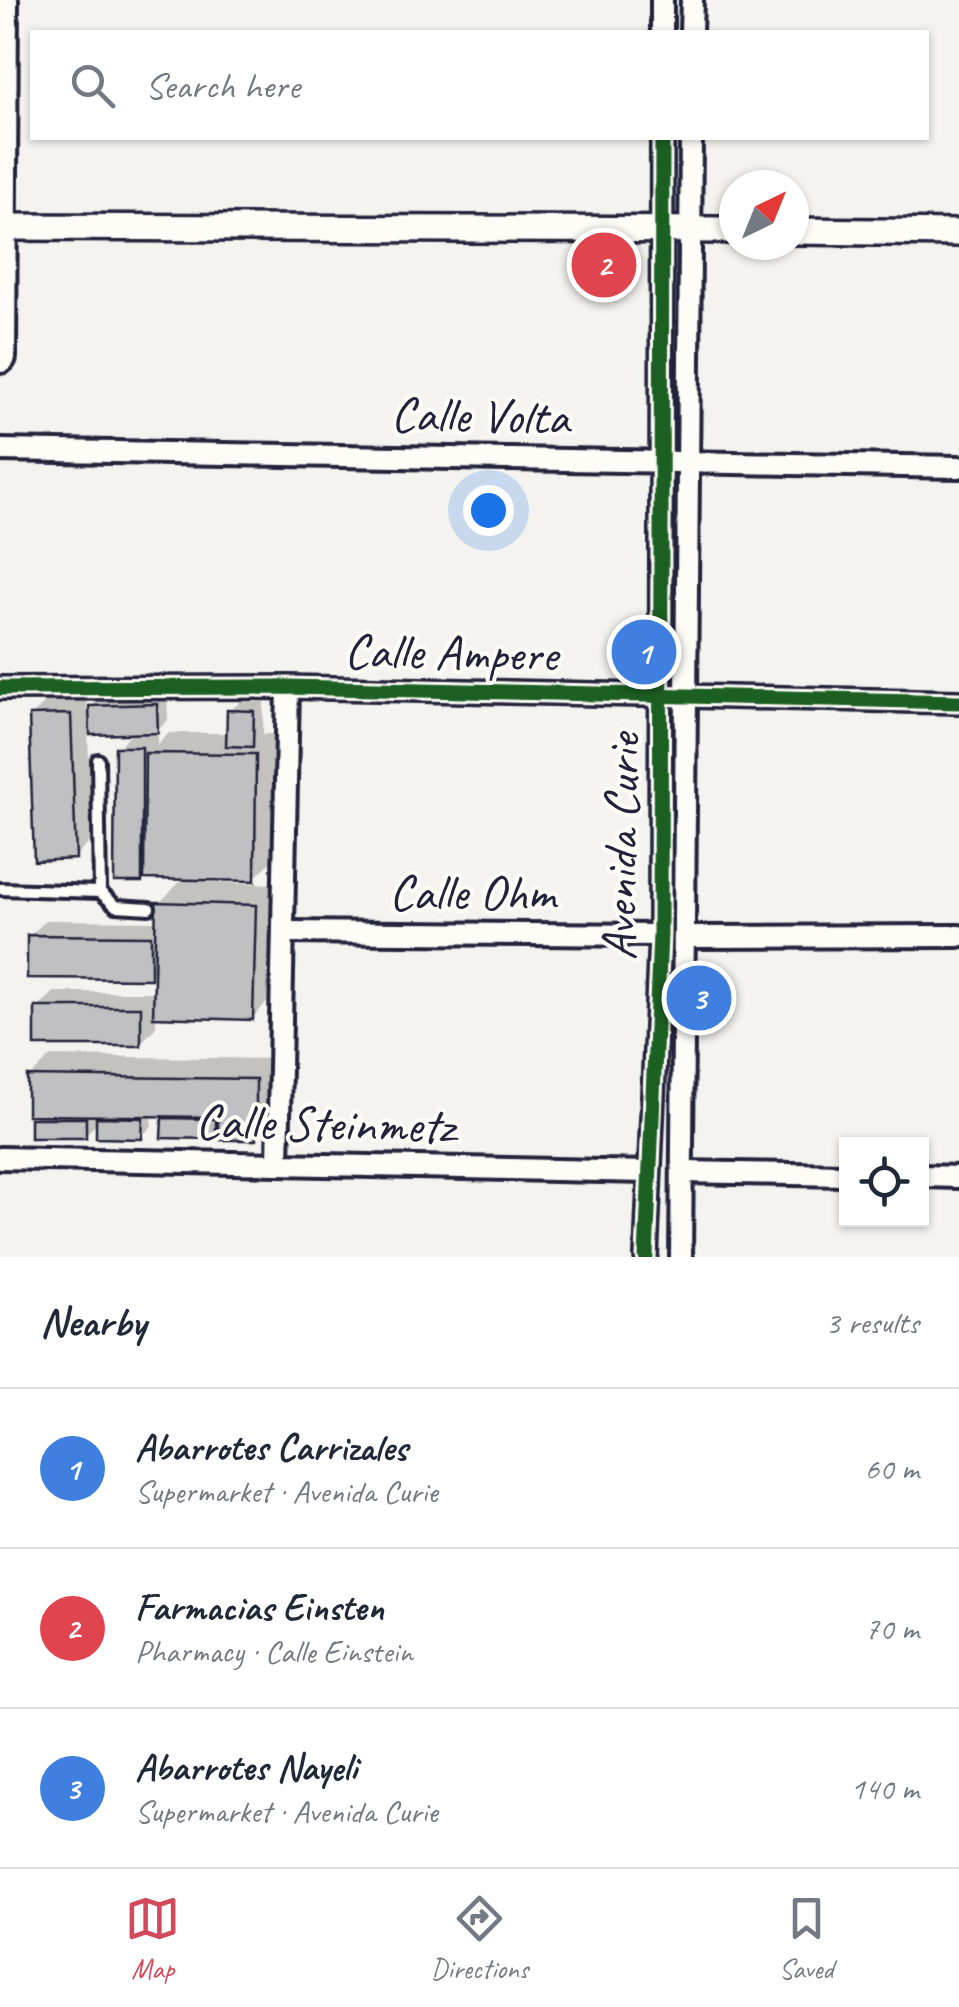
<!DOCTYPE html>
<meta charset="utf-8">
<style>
body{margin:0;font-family:Caveat,sans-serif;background:#f2f2f3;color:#1f2937}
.controls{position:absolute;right:30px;bottom:30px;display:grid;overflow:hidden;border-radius:0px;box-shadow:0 2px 8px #0004}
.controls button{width:90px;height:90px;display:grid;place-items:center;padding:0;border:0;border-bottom:2px solid #e0e1e3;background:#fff;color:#1f2937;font:50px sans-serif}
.compass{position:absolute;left:719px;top:170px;width:90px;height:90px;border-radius:50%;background:#fff;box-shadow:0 2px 8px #0004;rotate:43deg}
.you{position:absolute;left:488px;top:510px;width:35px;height:35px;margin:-25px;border:8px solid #fff;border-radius:50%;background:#1a73e8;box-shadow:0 0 0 15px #1a73e833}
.badge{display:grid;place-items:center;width:65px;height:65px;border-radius:50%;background:#d1495b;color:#fff;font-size:32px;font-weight:700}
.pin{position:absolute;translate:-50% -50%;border:5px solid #fff;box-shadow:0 2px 10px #0006}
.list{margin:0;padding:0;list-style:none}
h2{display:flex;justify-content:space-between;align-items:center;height:130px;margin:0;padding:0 40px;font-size:42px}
h2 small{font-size:32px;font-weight:400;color:#747a83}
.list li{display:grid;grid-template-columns:65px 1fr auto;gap:30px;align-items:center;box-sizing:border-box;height:160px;padding:0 40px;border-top:2px solid #e0e1e3}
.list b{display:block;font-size:38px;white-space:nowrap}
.list p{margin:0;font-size:32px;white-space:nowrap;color:#747a83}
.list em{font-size:32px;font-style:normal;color:#747a83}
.icon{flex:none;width:55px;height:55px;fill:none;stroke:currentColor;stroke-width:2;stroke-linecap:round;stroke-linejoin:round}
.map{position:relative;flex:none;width:959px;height:1257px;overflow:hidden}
.search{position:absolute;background:#fff;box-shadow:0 2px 8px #0004;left:30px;right:30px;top:30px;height:110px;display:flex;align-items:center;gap:25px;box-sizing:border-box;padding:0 35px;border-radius:0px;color:#747a83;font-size:38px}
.sheet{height:610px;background:#fff}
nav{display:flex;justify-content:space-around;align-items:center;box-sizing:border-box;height:140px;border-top:2px solid #e0e1e3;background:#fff;font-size:28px;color:#747a83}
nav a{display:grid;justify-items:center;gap:5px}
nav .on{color:#d1495b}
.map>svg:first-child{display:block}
.shadow{fill:#0003}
.building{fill:#c0bfc2;stroke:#22223b;stroke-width:2.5}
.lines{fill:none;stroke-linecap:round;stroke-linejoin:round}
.service-casing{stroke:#22223b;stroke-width:18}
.minor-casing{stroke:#22223b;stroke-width:28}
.tertiary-casing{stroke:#22223b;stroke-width:32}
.secondary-casing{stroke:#22223b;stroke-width:38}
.service{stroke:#fdfcf7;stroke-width:10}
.minor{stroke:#fdfcf7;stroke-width:20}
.tertiary{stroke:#fdfcf7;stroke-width:25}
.secondary{stroke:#fdfcf7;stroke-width:30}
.cycleway-casing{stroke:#fdfcf7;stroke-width:21}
.cycleway{stroke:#1b5e20;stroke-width:15}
.labels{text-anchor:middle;stroke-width:8;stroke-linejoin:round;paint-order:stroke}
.street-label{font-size:50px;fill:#22223b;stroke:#fdfcf7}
</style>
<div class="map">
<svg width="959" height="1257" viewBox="0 0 959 1257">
<rect width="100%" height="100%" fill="#f4f3ef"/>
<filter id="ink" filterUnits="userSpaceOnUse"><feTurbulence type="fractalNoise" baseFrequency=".01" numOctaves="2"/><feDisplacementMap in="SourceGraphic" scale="20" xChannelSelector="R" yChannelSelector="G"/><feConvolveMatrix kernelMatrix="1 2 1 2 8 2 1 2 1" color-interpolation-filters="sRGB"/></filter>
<g filter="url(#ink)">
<!-- shadow -->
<g class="shadow">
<path d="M 167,695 L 168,720 L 158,730 L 158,744 L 169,733 L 229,733 L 230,711 L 241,701 L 264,702 L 263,734 L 276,734 L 276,857 L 254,878 L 206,878 L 206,882 L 276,884 L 273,996 L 252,1018 L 156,1015 L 156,1027 L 140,1044 L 38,1008 L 54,992 L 156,992 L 157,969 L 150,976 L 30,936 L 46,920 L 158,921 L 159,903 L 185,877 L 141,879 L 117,748 L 134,731 L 88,732 L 92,840 L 75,857 L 31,716 L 48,700 L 86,699 L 87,712 L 102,696 Z"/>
<path d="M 51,1056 L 277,1059 L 276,1116 L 255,1138 L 220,1131 L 214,1136 L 164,1119 L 169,1114 L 152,1114 L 152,1126 L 141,1137 L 99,1121 L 85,1135 L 32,1119 L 39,1112 L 30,1077 Z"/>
</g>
<!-- building -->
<g class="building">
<path d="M 157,704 L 158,733 L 90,735 L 89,706 Z"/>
<path d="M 227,710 L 254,711 L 253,747 L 226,746 Z"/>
<path d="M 71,714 L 76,859 L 34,861 L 29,715 Z"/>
<path d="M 115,747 L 142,747 L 142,882 L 114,882 Z"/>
<path d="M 145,753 L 256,754 L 255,881 L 144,879 Z"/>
<path d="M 156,902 L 256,905 L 253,1020 L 153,1017 Z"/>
<path d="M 27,935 L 151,936 L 151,979 L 27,978 Z"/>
<rect x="35" y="1007" width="106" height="39"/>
<path d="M 27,1076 L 256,1079 L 256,1140 L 218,1140 L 218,1117 L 27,1115 Z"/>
<path d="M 96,1117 L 143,1118 L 142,1139 L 96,1138 Z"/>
<rect x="30" y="1118" width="56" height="20"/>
<path d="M 162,1118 L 216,1119 L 216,1139 L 161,1138 Z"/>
</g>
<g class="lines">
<!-- service casing -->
<g class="service-casing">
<g id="service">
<path d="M 98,760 L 100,892 L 116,906 L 149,908"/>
<path d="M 0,889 L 100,892"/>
</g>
</g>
<!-- minor casing -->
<g class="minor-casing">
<g id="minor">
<path d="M 662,0 L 662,32"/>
<path d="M 691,32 L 692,0"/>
<path d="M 0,450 L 959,467"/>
<path d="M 0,688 L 288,687 L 959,702"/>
<path d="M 283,932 L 660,935"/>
<path d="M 684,937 L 959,936"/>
<path d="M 0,1158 L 648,1172"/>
<path d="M 278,1163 L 288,687"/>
<path d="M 682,1172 L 846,1175"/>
<path d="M 922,1176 L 959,1177"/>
<path d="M 646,1257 L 660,935 L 662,138"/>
<path d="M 681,1257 L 691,138"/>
</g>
</g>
<!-- tertiary casing -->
<g class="tertiary-casing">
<g id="tertiary">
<path d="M 0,227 L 734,230"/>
<path d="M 794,231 L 959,233"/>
</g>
</g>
<!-- secondary casing -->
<g class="secondary-casing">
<path id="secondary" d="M 0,357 L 2,0"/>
</g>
<!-- service -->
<use href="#service" class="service"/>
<!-- minor -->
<use href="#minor" class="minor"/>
<!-- tertiary -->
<use href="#tertiary" class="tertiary"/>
<!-- secondary -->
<use href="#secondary" class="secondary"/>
<!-- cycleway casing -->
<g class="cycleway-casing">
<g id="cycleway">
<path d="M 0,688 L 288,687 L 959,702"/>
<path d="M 646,1257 L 660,935 L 662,138"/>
</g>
</g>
<!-- cycleway -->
<use href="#cycleway" class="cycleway"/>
</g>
</g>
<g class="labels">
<!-- street labels -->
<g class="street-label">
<text transform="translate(480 414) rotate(1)" y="18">Calle Volta</text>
<text transform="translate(451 651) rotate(1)" y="18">Calle Ampere</text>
<text transform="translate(619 847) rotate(-89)" y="18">Avenida Curie</text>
<text x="472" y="909">Calle Ohm</text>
<text transform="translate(325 1122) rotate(1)" y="18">Calle Steinmetz</text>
</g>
</g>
</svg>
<div class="controls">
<button><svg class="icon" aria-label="locate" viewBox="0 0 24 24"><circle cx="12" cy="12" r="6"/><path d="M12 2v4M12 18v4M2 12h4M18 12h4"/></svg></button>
</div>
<svg class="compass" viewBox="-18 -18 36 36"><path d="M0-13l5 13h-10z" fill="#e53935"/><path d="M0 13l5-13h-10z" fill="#747a83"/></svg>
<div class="you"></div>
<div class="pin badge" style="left:644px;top:652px;background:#3f7fe0">1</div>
<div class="pin badge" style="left:604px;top:265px;background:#e0444e">2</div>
<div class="pin badge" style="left:699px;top:998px;background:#3f7fe0">3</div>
<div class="search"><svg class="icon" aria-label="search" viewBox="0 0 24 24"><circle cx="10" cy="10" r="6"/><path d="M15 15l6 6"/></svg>Search here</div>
</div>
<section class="sheet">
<h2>Nearby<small>3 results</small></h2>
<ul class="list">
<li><span class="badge" style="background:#3f7fe0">1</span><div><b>Abarrotes Carrizales</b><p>Supermarket · Avenida Curie</p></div><em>60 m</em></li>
<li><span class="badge" style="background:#e0444e">2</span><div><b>Farmacias Einsten</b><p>Pharmacy · Calle Einstein</p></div><em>70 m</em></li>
<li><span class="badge" style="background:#3f7fe0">3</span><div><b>Abarrotes Nayeli</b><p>Supermarket · Avenida Curie</p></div><em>140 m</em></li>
</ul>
</section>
<nav>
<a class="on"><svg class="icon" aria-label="map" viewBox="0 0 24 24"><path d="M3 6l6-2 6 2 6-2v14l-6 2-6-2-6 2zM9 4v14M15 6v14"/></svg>Map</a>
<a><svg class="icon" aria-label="directions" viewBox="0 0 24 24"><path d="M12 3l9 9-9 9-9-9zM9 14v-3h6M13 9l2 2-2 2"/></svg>Directions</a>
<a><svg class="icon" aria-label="saved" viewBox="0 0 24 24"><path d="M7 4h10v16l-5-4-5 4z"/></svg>Saved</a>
</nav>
